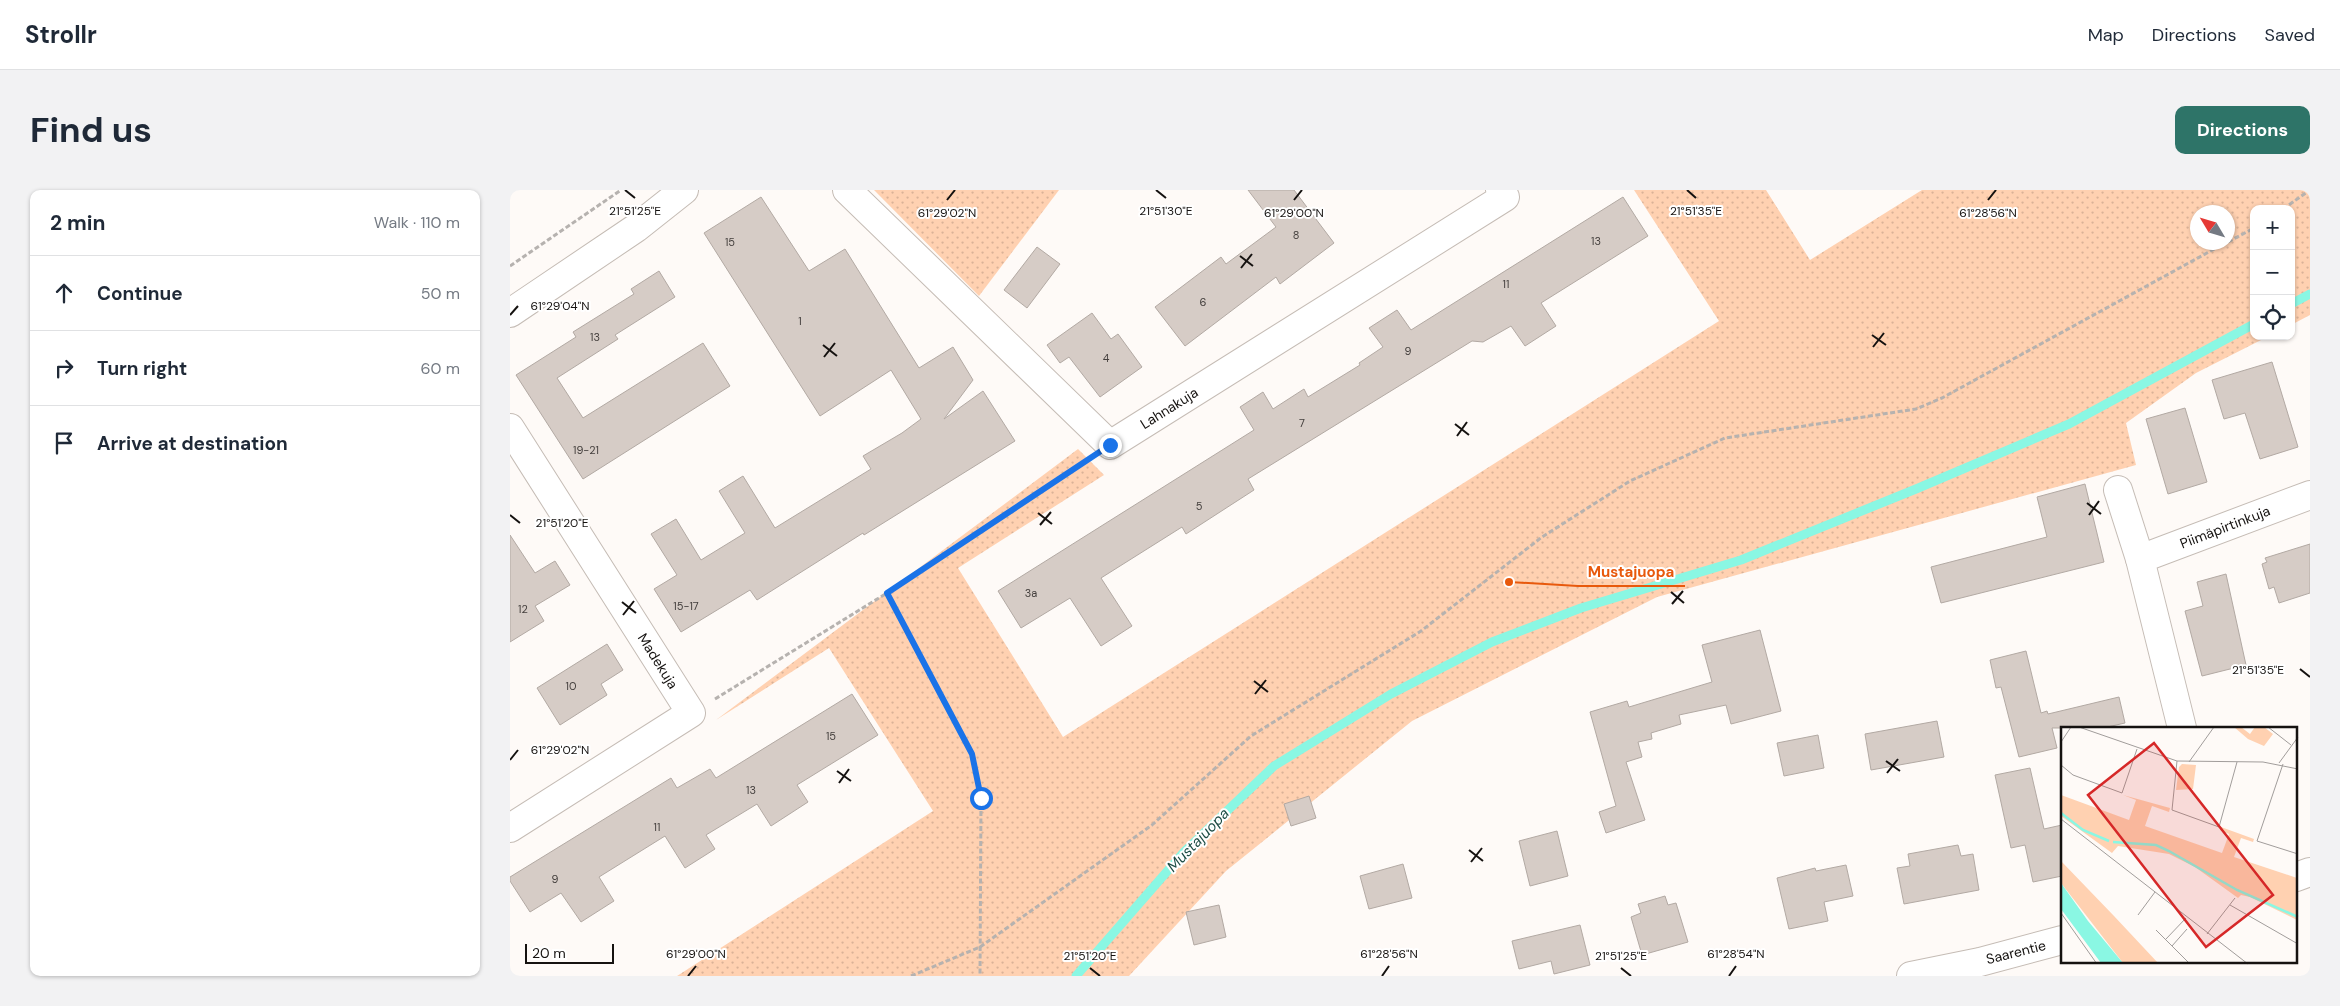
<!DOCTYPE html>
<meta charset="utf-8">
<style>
body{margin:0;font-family:"DM Sans",sans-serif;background:#f2f2f3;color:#1f2937}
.controls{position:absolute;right:15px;top:15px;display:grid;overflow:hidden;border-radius:10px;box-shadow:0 1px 4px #0004}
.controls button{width:45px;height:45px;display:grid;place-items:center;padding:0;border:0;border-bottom:1px solid #e0e1e3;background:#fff;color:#1f2937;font:25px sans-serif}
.compass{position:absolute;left:1680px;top:15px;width:45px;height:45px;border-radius:50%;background:#fff;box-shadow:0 1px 4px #0004;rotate:308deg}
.scale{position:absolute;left:15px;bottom:12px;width:89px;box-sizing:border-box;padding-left:5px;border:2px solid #151210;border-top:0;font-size:14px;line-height:18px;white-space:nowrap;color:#151210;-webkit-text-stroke:4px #fff;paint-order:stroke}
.stop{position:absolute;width:15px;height:15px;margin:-11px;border:4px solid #1a73e8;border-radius:50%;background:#fff}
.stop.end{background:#1a73e8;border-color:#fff;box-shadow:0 1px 5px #0008}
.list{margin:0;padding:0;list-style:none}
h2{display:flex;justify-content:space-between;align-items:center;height:65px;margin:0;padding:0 20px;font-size:21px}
h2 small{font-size:16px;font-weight:400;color:#747a83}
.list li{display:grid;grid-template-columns:32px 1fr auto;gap:15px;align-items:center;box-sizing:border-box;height:75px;padding:0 20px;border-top:1px solid #e0e1e3}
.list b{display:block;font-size:19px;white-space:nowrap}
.list em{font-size:16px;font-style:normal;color:#747a83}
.icon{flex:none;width:28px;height:28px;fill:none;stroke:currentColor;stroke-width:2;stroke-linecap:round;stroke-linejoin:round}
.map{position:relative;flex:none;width:1800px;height:786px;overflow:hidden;border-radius:10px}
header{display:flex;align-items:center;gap:30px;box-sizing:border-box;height:70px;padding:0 25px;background:#fff;border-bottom:1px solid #e0e1e3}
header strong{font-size:24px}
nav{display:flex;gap:28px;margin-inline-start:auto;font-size:18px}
.intro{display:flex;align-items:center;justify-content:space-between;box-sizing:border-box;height:120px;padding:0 30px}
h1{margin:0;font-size:35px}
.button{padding:12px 22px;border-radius:10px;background:#2e7468;color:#fff;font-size:18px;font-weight:700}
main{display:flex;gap:30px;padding:0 30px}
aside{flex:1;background:#fff;border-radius:10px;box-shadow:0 1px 4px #0004}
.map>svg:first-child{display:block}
.green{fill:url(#green-dots);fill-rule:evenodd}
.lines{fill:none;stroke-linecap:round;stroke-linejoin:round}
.stream{stroke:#8af7e3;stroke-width:9}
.building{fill:#d6ccc6;stroke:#b2a9a3}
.minor-casing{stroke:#c5bcb5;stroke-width:30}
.tertiary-casing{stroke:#c5bcb5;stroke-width:30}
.path{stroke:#b6b2af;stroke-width:3;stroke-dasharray:5 2.5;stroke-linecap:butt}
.minor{stroke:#fff;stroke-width:28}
.tertiary{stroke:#fff;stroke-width:28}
.route{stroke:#1a73e8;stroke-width:6}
.ticks{fill:none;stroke:#151210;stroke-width:2}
.labels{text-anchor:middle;stroke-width:4;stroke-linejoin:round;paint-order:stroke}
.number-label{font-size:11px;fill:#45403e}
.street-label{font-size:14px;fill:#151210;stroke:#fff}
.water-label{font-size:15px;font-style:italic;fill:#1d4d45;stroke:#fff}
.inset-river{fill:none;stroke:#8af7e3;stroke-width:2.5}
.inset-road{fill:none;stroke:#a19d9b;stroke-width:1}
.view{fill:#d62828;fill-opacity:0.15;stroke:#d62828;stroke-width:2.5}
.inset-edge{fill:none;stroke:#151210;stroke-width:2.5}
.ticks-label{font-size:12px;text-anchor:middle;fill:#151210;stroke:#fff;stroke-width:4;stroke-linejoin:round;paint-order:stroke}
.leader{fill:none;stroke:#e8590c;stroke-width:2}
.callout-dot{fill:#e8590c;stroke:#fff;stroke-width:2}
.callout-label{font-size:15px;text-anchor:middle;font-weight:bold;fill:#e8590c;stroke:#fff;stroke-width:4;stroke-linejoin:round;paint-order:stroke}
</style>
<header>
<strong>Strollr</strong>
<nav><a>Map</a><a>Directions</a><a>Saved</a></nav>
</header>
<div class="intro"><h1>Find us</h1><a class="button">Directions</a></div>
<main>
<aside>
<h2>2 min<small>Walk · 110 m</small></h2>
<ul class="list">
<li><svg class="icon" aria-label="ahead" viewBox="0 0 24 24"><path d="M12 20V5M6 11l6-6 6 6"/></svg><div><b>Continue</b></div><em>50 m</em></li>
<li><svg class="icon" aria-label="right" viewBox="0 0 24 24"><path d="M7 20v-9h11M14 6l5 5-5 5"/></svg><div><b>Turn right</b></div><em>60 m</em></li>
<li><svg class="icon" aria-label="arrive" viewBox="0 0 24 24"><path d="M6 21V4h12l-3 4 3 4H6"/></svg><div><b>Arrive at destination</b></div></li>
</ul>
</aside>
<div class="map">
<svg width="1800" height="786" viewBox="0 0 1800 786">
<defs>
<pattern id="green-dots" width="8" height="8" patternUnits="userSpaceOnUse" patternTransform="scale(1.25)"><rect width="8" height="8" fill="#ffd1b1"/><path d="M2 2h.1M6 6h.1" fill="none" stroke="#dab297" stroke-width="1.8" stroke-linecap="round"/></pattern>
</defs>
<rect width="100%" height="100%" fill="#fefaf7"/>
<!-- green -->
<g class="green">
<path d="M 364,0 L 549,0 L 469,106 Z"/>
<path d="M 1124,0 L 1256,0 L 1300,70 L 1412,0 L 1800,0 L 1800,125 L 1781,135 L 1781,19 L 1744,19 L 1744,146 L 1759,146 L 1686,183 L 1616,233 L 1626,275 L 1147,407 L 902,531 L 716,681 L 619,786 L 167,786 L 423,621 L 319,458 L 206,530 L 568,259 L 594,285 L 448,378 L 553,547 L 1209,131 ZM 1688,22 L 1718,22 L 1718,52 L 1688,52 Z"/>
</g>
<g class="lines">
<!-- stream -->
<g class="stream">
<path d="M 1781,114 L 1800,104"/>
<path d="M 566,786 L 674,662 L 764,576 L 881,504 L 982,452 L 1071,418 L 1231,370 L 1406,299 L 1559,234 L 1744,134"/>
</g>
</g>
<!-- building -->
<g class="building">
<path d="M 738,0 L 784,0 L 824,53 L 770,94 L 766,87 L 675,156 L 645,117 L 711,67 L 716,74 L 766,37 Z"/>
<path d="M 251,7 L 299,81 L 335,59 L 409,178 L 443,157 L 463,190 L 434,229 L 473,201 L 505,251 L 354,345 L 353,343 L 247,410 L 240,400 L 171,442 L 144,399 L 167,385 L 141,344 L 166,329 L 191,370 L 235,343 L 209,301 L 233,286 L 265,338 L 361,279 L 353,266 L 392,243 L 411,229 L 381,180 L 310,226 L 194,43 Z"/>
<path d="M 1113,7 L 1138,46 L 1031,113 L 1046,136 L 1015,156 L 1001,136 L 973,152 L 962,151 L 738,289 L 744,300 L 676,344 L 672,337 L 591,388 L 622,436 L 591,456 L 560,408 L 511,438 L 488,401 L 744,240 L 730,217 L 753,202 L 763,219 L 794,199 L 798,207 L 850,175 L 849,173 L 873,157 L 859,138 L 887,120 L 901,140 Z"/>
<path d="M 527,57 L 550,74 L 517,118 L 494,100 Z"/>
<path d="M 149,81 L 165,107 L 105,145 L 108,149 L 47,188 L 73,228 L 193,153 L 220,196 L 73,289 L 6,185 L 66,147 L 63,142 L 124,104 L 121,99 Z"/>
<path d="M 582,123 L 601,149 L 608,144 L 632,177 L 590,207 L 559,167 L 550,173 L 537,155 Z"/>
<path d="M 1762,172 L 1788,257 L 1750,269 L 1735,223 L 1714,229 L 1702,190 Z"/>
<path d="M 1675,218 L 1697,292 L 1658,304 L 1636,229 Z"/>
<path d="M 1575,294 L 1594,372 L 1431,413 L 1421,377 L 1537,347 L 1527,307 Z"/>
<path d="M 0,345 L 25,383 L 45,371 L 60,395 L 25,416 L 34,431 L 0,452 Z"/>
<path d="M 1800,354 L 1800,403 L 1769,413 L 1764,397 L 1759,399 L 1752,374 L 1757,372 L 1755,368 Z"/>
<path d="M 1716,384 L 1736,475 L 1692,486 L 1675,421 L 1693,416 L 1687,392 Z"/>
<path d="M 1250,440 L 1271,521 L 1221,534 L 1216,515 L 1169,525 L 1171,534 L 1141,543 L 1142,549 L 1128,552 L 1132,567 L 1116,572 L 1135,630 L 1096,643 L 1089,622 L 1106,616 L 1080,522 L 1117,511 L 1119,517 L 1202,492 L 1192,455 Z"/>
<path d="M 97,454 L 113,480 L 91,494 L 97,505 L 50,535 L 27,498 Z"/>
<path d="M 1516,461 L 1531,523 L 1537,521 L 1538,524 L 1609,507 L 1615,533 L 1593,538 L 1542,538 L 1547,558 L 1509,567 L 1491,497 L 1486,498 L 1480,470 Z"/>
<path d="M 342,504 L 368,545 L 287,595 L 298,612 L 261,636 L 247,614 L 196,645 L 205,659 L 175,678 L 155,646 L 89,687 L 104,711 L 71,732 L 51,703 L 20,722 L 0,691 L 0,687 L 161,588 L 167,598 L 200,579 L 206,588 Z"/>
<path d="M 1427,531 L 1434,567 L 1361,580 L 1355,544 Z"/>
<path d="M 1308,545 L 1314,578 L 1274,586 L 1267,553 Z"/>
<path d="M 1520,578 L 1534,639 L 1552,635 L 1552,686 L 1523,692 L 1515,655 L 1501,658 L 1485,585 Z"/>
<path d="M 799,606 L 806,628 L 781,636 L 774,614 Z"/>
<path d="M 1047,641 L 1058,686 L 1020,696 L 1009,651 Z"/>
<path d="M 1448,655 L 1451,666 L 1463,664 L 1469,700 L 1394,714 L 1387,678 L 1400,676 L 1398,664 Z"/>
<path d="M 893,674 L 902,708 L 859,719 L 850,686 Z"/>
<path d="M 1336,675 L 1343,706 L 1314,712 L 1318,731 L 1279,739 L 1267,688 L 1305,678 L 1306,681 Z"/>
<path d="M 1155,706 L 1158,715 L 1166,713 L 1178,752 L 1132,765 L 1121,727 L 1131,723 L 1128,714 Z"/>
<path d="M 709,715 L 716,747 L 684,755 L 676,722 Z"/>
<path d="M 1070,735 L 1080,775 L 1044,784 L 1041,771 L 1009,779 L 1002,751 Z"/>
</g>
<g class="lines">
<!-- minor casing -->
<g class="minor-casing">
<g id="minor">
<path d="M 337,0 L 600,255 L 995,7 L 990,0"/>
<path d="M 0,238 L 181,523 L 0,638"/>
<path d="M 1608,300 L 1630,369 L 1672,538"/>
<path d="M 1630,369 L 1800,305"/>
<path d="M 1786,687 L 1800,682"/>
<path d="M 1401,786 L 1470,772 L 1552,750"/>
</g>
</g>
<!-- tertiary casing -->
<g class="tertiary-casing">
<path id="tertiary" d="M 0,123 L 126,38 L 174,0"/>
</g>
<!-- path -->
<g class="path">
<path d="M 1773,19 L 1800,0"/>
<path d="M 1718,52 L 1744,38"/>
<path d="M 0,76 L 111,0"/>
<path d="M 377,403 L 462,564 L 471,608 L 470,786"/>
<path d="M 205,509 L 377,403 L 577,270"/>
<path d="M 401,786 L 470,757 L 642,635 L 741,546 L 911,441 L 1032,347 L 1120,291 L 1215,248 L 1406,219 L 1432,208 L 1717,52"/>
</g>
<!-- minor -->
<use href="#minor" class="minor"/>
<!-- tertiary -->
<use href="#tertiary" class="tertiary"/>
</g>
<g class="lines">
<!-- route -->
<path class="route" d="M 471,608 L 462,564 L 377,403 L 600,255"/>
</g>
<!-- ticks -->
<path class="ticks" d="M 115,0 L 125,8M 646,0 L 656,8M 1177,0 L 1186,8M 437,10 L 445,0M 784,10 L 792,0M 1478,10 L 1486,0M 730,66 L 743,76M 731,78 L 742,64M 0,125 L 8,116M 1362,145 L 1376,155M 313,155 L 327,166M 1363,157 L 1374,143M 314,167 L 325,153M 945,234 L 959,245M 947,246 L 957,232M 1577,313 L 1591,324M 528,323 L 542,334M 0,325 L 10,333M 1579,325 L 1589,311M 530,335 L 541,322M 1161,402 L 1174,413M 112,412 L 126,423M 1162,414 L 1173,401M 113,425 L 124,411M 1790,479 L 1800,487M 744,491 L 758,502M 745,504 L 756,490M 0,570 L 8,560M 1376,571 L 1390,581M 327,581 L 341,591M 1377,583 L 1388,569M 329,593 L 339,579M 959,660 L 973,671M 961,672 L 972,658M 580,778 L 590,786M 1111,778 L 1121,786M 178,786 L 186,776M 872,786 L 879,776M 1219,786 L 1226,776"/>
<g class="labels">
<!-- number labels -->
<g class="number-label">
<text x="786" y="49">8</text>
<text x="1086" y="55">13</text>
<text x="220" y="56">15</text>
<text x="996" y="98">11</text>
<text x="693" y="116">6</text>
<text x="290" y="135">1</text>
<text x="85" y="151">13</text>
<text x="898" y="165">9</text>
<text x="596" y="172">4</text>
<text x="792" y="237">7</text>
<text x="76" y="264">19-21</text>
<text x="689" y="320">5</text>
<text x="521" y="407">3a</text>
<text x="176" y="420">15-17</text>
<text x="13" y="423">12</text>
<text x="61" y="500">10</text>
<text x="321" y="550">15</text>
<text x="241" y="604">13</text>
<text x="147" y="641">11</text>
<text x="45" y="693">9</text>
</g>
<!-- street labels -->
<g class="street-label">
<text transform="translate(659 218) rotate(-32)" y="5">Lahnakuja</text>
<text transform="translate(1715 337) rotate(-21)" y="5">Piimäpirtinkuja</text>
<text transform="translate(148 471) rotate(58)" y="5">Madekuja</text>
<text transform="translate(1506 762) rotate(-14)" y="5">Saarentie</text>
</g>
<!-- water labels -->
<g class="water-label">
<text transform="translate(688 650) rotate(-46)" y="5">Mustajuopa</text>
</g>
</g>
<!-- overview -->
<g transform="translate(1551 537)">
<rect width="236" height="236" fill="#fefaf7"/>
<path d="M 173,0 L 180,0 L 189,7 L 194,0 L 203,0 L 212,7 L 203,19 L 187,12 ZM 121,37 L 135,38 L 132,62 L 115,63 L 118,40 ZM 0,68 L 68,93 L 75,73 L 62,68 L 109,81 L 108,85 L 91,79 L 84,99 L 161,126 L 168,107 L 159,103 L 160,100 L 193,112 L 192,115 L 180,111 L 173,130 L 236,151 L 236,193 L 189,170 L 180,168 L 177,171 L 134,140 L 108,127 L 57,119 L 51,126 L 0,89 ZM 0,134 L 53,189 L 97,236 L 62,236 L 0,156 Z" fill="#ffd1b1"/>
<path d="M 0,156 L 27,194 L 62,236 L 40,236 L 0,182 Z" fill="#8af7e3"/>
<path class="inset-river" d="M 0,86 L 22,103 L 48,114M 52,115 L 95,118 L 108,124 L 176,163 L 237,190"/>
<path class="inset-road" d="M 18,0 L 116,34 L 202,35 L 237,42M 207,0 L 230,18M 0,15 L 10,0M 116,34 L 111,83 L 158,100 L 176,35M 128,35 L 153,0M 218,36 L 237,10M 222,37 L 196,114 L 237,127M 0,38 L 12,48 L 61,66 L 76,22M 0,92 L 187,237M 169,178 L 237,217M 0,186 L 36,237M 77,188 L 94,165M 95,203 L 129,237M 146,207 L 174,171M 105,212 L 125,191M 111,219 L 126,202"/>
<path class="view" d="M 93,16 L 212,168 L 145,220 L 27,68 Z"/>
<rect width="236" height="236" class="inset-edge"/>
</g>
<g class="ticks-label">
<text x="125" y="25">21°51'25"E</text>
<text x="656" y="25">21°51'30"E</text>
<text x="1186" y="25">21°51'35"E</text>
<text x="437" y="27">61°29'02"N</text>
<text x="784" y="27">61°29'00"N</text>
<text x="1478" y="27">61°28'56"N</text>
<text x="50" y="120">61°29'04"N</text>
<text x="52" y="337">21°51'20"E</text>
<text x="1748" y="484">21°51'35"E</text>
<text x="50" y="564">61°29'02"N</text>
<text x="186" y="768">61°29'00"N</text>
<text x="879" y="768">61°28'56"N</text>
<text x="1226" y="768">61°28'54"N</text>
<text x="580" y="770">21°51'20"E</text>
<text x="1111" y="770">21°51'25"E</text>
</g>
<!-- callouts -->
<path class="leader" d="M999 392L1068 396H1175"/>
<circle class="callout-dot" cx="999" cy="392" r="5"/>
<g class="callout-label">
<text x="1121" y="387">Mustajuopa</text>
</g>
</svg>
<div class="controls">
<button>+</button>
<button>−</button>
<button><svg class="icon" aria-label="locate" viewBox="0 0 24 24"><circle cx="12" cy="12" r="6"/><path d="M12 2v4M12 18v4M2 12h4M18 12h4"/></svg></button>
</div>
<svg class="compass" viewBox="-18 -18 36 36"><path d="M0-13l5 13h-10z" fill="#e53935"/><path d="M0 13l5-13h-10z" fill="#747a83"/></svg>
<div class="scale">20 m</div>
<div class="stop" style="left:471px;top:608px"></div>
<div class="stop end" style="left:600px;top:255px"></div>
</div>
</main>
